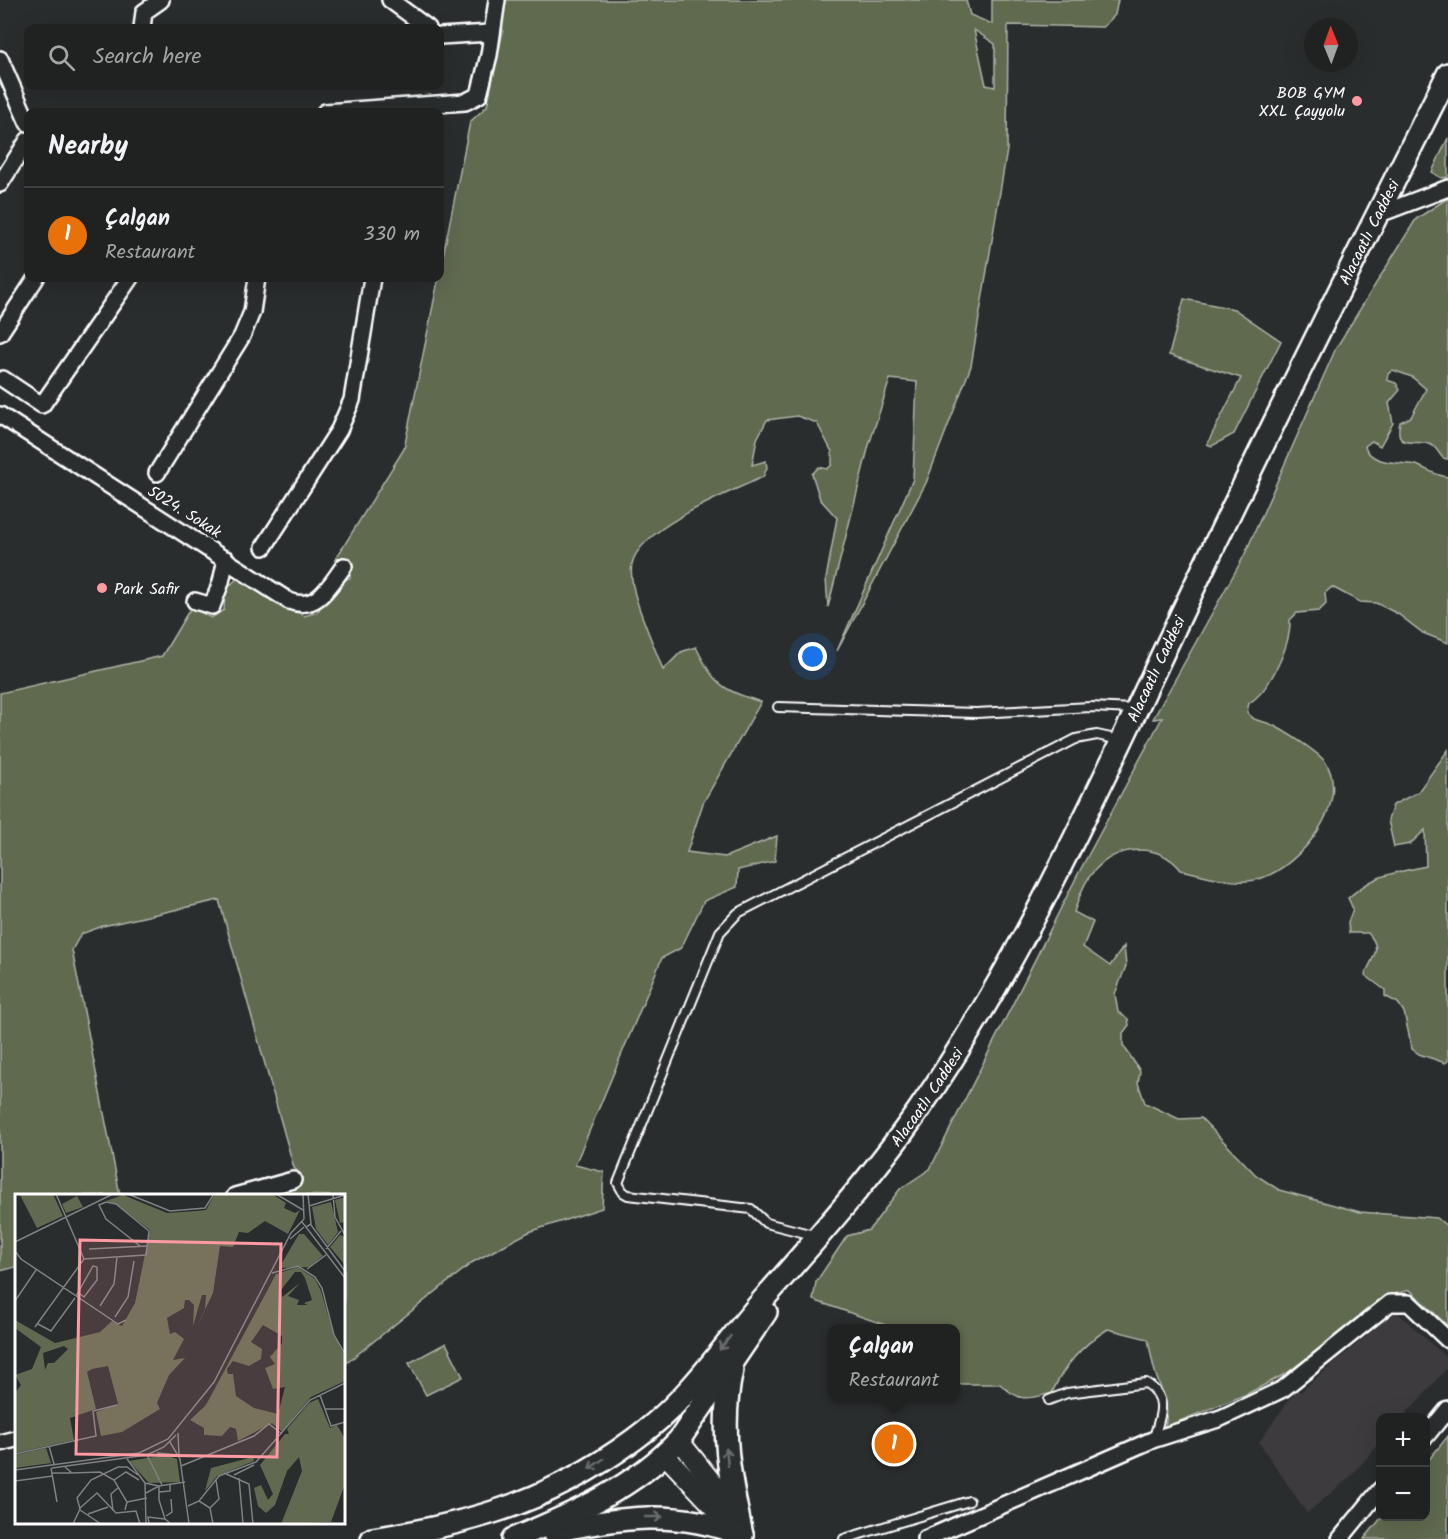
<!DOCTYPE html>
<meta charset="utf-8">
<style>
body{margin:0;font-family:Kalam,sans-serif;background:#2d2f2f;color:#f1f3f6}
.controls{position:absolute;right:18px;bottom:18px;display:grid;overflow:hidden;border-radius:12px;box-shadow:0 6px 24px #0002}
.controls button{width:54px;height:54px;display:grid;place-items:center;padding:0;border:0;border-bottom:2px solid #3d3f40;background:#202222;color:#f1f3f6;font:30px sans-serif}
.compass{position:absolute;left:1304px;top:18px;width:54px;height:54px;border-radius:50%;background:#202222;box-shadow:0 6px 24px #0002;rotate:359deg}
.you{position:absolute;left:813px;top:657px;width:21px;height:21px;margin:-15px;border:4px solid #fff;border-radius:50%;background:#1a73e8;box-shadow:0 0 0 9px #1a73e833}
.badge{display:grid;place-items:center;width:39px;height:39px;border-radius:50%;background:#db2777;color:#fff;font-size:20px;font-weight:700}
.pin{position:absolute;translate:-50% -50%;border:3px solid #fff;box-shadow:0 2px 6px #0006}
.popup{position:absolute;left:828px;top:1324px;width:132px;height:78px;box-sizing:border-box;display:grid;place-content:center;border-radius:12px;background:#202222;filter:drop-shadow(0 2px 4px #0005);font-size:20px;white-space:nowrap;color:#a2a4a5}
.popup b{font-size:22px;color:#f1f3f6}
.popup::after{content:'';position:absolute;left:50%;top:100%;margin-left:-12px;border:12px solid transparent;border-top-color:#202222}
.list{margin:0;padding:0;list-style:none}
h2{display:flex;justify-content:space-between;align-items:center;height:78px;margin:0;padding:0 24px;font-size:26px}
h2 small{font-size:20px;font-weight:400;color:#a2a4a5}
.list li{display:grid;grid-template-columns:39px 1fr auto;gap:18px;align-items:center;box-sizing:border-box;height:96px;padding:0 24px;border-top:2px solid #3d3f40}
.list b{display:block;font-size:22px;white-space:nowrap}
.list p{margin:0;font-size:20px;white-space:nowrap;color:#a2a4a5}
.list em{font-size:20px;font-style:normal;color:#a2a4a5}
.icon{flex:none;width:33px;height:33px;fill:none;stroke:currentColor;stroke-width:2;stroke-linecap:round;stroke-linejoin:round}
.map{position:relative;flex:none;width:1448px;height:1539px;overflow:hidden}
.search{position:absolute;background:#202222;box-shadow:0 6px 24px #0002;left:24px;top:24px;width:420px;height:66px;display:flex;align-items:center;gap:15px;box-sizing:border-box;padding:0 21px;border-radius:12px;color:#a2a4a5;font-size:22px}
.panel{position:absolute;background:#202222;box-shadow:0 6px 24px #0002;left:24px;top:108px;width:420px;height:174px;border-radius:12px}
.map>svg:first-child{display:block}
.built{fill:#3d3a3e}
.green{fill:#616a50;stroke:#b0b4a8;stroke-width:1.5;fill-rule:evenodd}
.lines{fill:none;stroke-linecap:round;stroke-linejoin:round}
.service-casing{stroke:#fff;stroke-width:12}
.minor-casing{stroke:#fff;stroke-width:20}
.tertiary-casing{stroke:#fff;stroke-width:22}
.secondary-casing{stroke:#fff;stroke-width:26}
.service{stroke:#2a2d2e;stroke-width:8}
.minor{stroke:#2a2d2e;stroke-width:15}
.tertiary{stroke:#2a2d2e;stroke-width:18}
.secondary{stroke:#2a2d2e;stroke-width:21}
.oneway{stroke:#6a6c6d}
.poi-dot{fill:#ff9aa2;stroke:#2a2d2e;stroke-width:2}
.labels{text-anchor:middle;stroke-width:6;stroke-linejoin:round;paint-order:stroke}
.poi-label{font-size:16px;fill:#fff;stroke:#2a2d2e;text-anchor:end}
.street-label{font-size:16px;fill:#fff;stroke:#2a2d2e}
.inset-road{fill:none;stroke:#7f8182;stroke-width:1.5}
.view{fill:#ff9aa2;fill-opacity:0.15;stroke:#ff9aa2;stroke-width:3}
.inset-edge{fill:none;stroke:#fff;stroke-width:3}
</style>
<div class="map">
<svg width="1448" height="1539" viewBox="0 0 1448 1539">
<rect width="100%" height="100%" fill="#2a2d2e"/>
<filter id="ink" filterUnits="userSpaceOnUse"><feTurbulence type="fractalNoise" baseFrequency=".0167" numOctaves="2"/><feDisplacementMap in="SourceGraphic" scale="12" xChannelSelector="R" yChannelSelector="G"/><feConvolveMatrix kernelMatrix="1 2 1 2 8 2 1 2 1" color-interpolation-filters="sRGB"/></filter>
<g filter="url(#ink)">
<!-- built -->
<path class="built" d="M 1396,1311 L 1448,1359 L 1448,1367 L 1403,1417 L 1380,1418 L 1380,1443 L 1349,1478 L 1307,1513 L 1259,1442 L 1297,1389 L 1300,1392 Z"/>
<!-- green -->
<g class="green">
<path d="M 504,0 L 966,0 L 970,15 L 992,24 L 992,0 L 1118,0 L 1115,15 L 1103,27 L 1008,25 L 1007,150 L 971,366 L 926,483 L 837,651 L 913,479 L 917,382 L 890,379 L 869,445 L 828,607 L 826,579 L 837,518 L 820,499 L 812,474 L 819,467 L 827,469 L 832,465 L 832,452 L 817,423 L 797,416 L 767,420 L 757,439 L 752,465 L 766,461 L 767,468 L 763,477 C 732,491 639,528 632,564 C 627,591 654,643 663,670 L 681,652 L 696,647 C 715,685 720,689 761,702 L 703,803 L 687,852 L 725,857 L 777,836 L 775,861 L 738,870 L 737,887 L 704,901 L 681,948 L 662,958 L 575,1165 L 604,1172 L 602,1208 L 529,1232 L 473,1262 L 344,1365 L 344,1196 L 274,1195 L 298,1183 L 301,1174 L 294,1168 L 219,900 L 103,926 L 81,934 L 72,950 L 120,1195 L 16,1196 L 16,1267 L 0,1271 L 0,693 L 162,656 L 191,607 L 211,618 L 224,610 L 225,590 L 240,576 L 304,616 L 317,612 L 340,581 L 350,578 L 351,569 L 342,559 L 335,560 L 404,449 L 470,122 L 487,106 L 503,31 L 500,18 ZM 974,30 L 995,44 L 995,87 L 986,85 Z"/>
<path d="M 1448,138 L 1448,177 L 1441,178 L 1432,172 Z"/>
<path d="M 1448,198 L 1448,459 L 1443,458 C 1440,455 1437,449 1433,446 C 1419,436 1393,454 1400,422 L 1411,417 L 1426,389 L 1412,377 L 1393,370 L 1388,374 L 1387,380 L 1396,383 L 1400,390 L 1389,403 L 1393,423 L 1380,446 L 1372,441 L 1365,446 C 1370,465 1402,462 1416,465 C 1427,469 1436,476 1448,477 L 1448,643 L 1423,633 L 1398,614 L 1376,603 L 1360,602 L 1332,587 L 1325,593 L 1326,604 L 1319,611 L 1297,613 L 1290,620 C 1291,644 1270,691 1249,703 L 1247,712 C 1254,722 1260,720 1270,724 C 1282,729 1320,753 1326,763 C 1351,804 1300,865 1262,878 C 1236,887 1206,875 1181,870 C 1159,843 1118,844 1095,870 C 1084,881 1079,898 1074,912 L 1093,922 L 1083,947 L 1110,966 L 1124,946 L 1126,966 L 1115,994 L 1118,1012 L 1128,1019 L 1129,1025 L 1123,1033 L 1123,1045 L 1140,1071 L 1138,1083 L 1145,1103 L 1179,1119 L 1201,1118 L 1256,1175 L 1279,1190 L 1360,1212 L 1437,1218 L 1448,1227 L 1448,1326 L 1410,1290 L 1390,1295 L 1287,1373 L 1247,1394 L 1165,1427 C 1170,1402 1162,1394 1155,1372 C 1152,1361 1150,1350 1148,1339 L 1108,1329 C 1082,1345 1064,1365 1052,1393 C 1027,1399 1021,1403 1000,1384 L 956,1384 L 956,1328 L 894,1328 L 813,1300 L 816,1282 L 847,1236 L 869,1230 L 900,1189 L 930,1169 L 1077,876 L 1162,718 L 1153,719 L 1244,556 L 1336,348 L 1416,219 Z"/>
<path d="M 1184,299 L 1234,309 L 1281,341 L 1234,434 L 1212,446 L 1207,444 L 1241,378 L 1169,355 Z"/>
<path d="M 1448,750 L 1448,1061 L 1445,1063 L 1419,1054 L 1412,1049 L 1404,1012 L 1398,1003 L 1385,996 L 1385,990 L 1365,975 C 1371,958 1384,950 1368,933 L 1349,933 L 1348,922 L 1353,909 L 1348,898 C 1377,873 1391,874 1426,866 L 1425,830 L 1410,844 L 1394,847 L 1388,820 L 1393,805 L 1418,792 Z"/>
<path d="M 446,1343 L 463,1377 L 426,1395 L 409,1363 Z"/>
<path d="M 1448,1436 L 1448,1539 L 1364,1539 L 1382,1517 L 1426,1516 L 1426,1463 Z"/>
</g>
<g class="lines">
<!-- service casing -->
<g class="service-casing">
<g id="service">
<path d="M 778,707 L 976,713 L 1091,707 L 1133,709"/>
<path d="M 817,1236 L 766,1223 L 751,1209 L 628,1195 L 623,1192 L 618,1183 L 720,932 L 738,913 L 1076,739 L 1097,735 L 1120,740"/>
<path d="M 1049,1400 L 1067,1393 L 1146,1383 C 1170,1398 1160,1417 1153,1440"/>
<path d="M 844,1539 L 969,1501"/>
</g>
</g>
<!-- minor casing -->
<g class="minor-casing">
<g id="minor">
<path d="M 390,0 L 428,28"/>
<path d="M 142,28 L 144,12 L 161,0"/>
<path d="M 440,36 L 490,33"/>
<path d="M 0,59 L 28,123"/>
<path d="M 325,112 L 465,102 L 479,95 L 489,55 L 497,0"/>
<path d="M 0,184 L 28,140"/>
<path d="M 1377,215 L 1448,188"/>
<path d="M 0,333 L 36,278"/>
<path d="M 3,379 L 42,405 L 130,278"/>
<path d="M 0,415 L 289,601 C 317,612 330,585 344,566"/>
<path d="M 157,473 L 242,336 L 252,312 L 257,278"/>
<path d="M 264,547 L 339,430 L 352,400 L 372,278"/>
<path d="M 195,601 L 212,606 L 221,582 L 226,559"/>
<path d="M 235,1196 L 293,1180"/>
<path d="M 1426,1436 L 1448,1409"/>
<path d="M 0,1443 L 16,1439"/>
<path d="M 925,1539 L 1152,1440 L 1221,1418 L 1283,1389 L 1390,1303 L 1409,1303 L 1448,1340"/>
<path d="M 1340,1539 L 1380,1490"/>
</g>
</g>
<!-- tertiary casing -->
<g class="tertiary-casing">
<g id="tertiary">
<path d="M 679,1440 L 722,1494 L 733,1515"/>
<path d="M 665,1455 L 732,1526"/>
</g>
</g>
<!-- secondary casing -->
<g class="secondary-casing">
<g id="secondary">
<path d="M 732,1370 C 719,1428 730,1479 742,1535"/>
<path d="M 552,1531 C 620,1518 676,1508 742,1535"/>
<path id="s1" d="M 372,1539 C 479,1523 562,1497 649,1428 C 695,1391 729,1338 768,1294 C 820,1235 873,1175 918,1111 C 1033,945 1113,756 1200,575 C 1281,407 1364,240 1448,74"/>
<path d="M 513,1539 C 573,1514 634,1488 679,1440 L 766,1312"/>
</g>
</g>
<!-- service -->
<use href="#service" class="service"/>
<!-- minor -->
<use href="#minor" class="minor"/>
<!-- tertiary -->
<use href="#tertiary" class="tertiary"/>
<!-- secondary -->
<use href="#secondary" class="secondary"/>
</g>
<!-- one-way arrows -->
<defs><path id="oneway-shaft" d="M-6 0H5M1.5-3L5.5 0L1.5 3" fill="none" stroke-width="1.6" stroke-linecap="round" stroke-linejoin="round" transform="scale(1.5)"/></defs>
<g class="oneway">
<use href="#oneway-shaft" transform="translate(725 1343) rotate(129)"/>
<use href="#oneway-shaft" transform="translate(727 1457) rotate(-96)"/>
<use href="#oneway-shaft" transform="translate(596 1464) rotate(146)"/>
<use href="#oneway-shaft" transform="translate(654 1517)"/>
</g>
</g>
<!-- markers -->
<g class="poi-dot">
<circle cx="1357" cy="101" r="6"/>
<circle cx="102" cy="588" r="6"/>
</g>
<g class="labels">
<!-- poi labels -->
<g class="poi-label">
<text x="1345" y="98">BOB GYM<tspan x="1345" dy="18">XXL Çayyolu</tspan></text>
<text x="114" y="594" text-anchor="start">Park Safir</text>
</g>
<!-- street labels -->
<g class="street-label">
<text dy="6" stroke="none"><textPath href="#s1" startOffset="1707">Alacaatlı Caddesi</textPath></text>
<text transform="translate(185 511) rotate(32)" y="6">5024. Sokak</text>
<text dy="6" stroke="none"><textPath href="#s1" startOffset="1221">Alacaatlı Caddesi</textPath></text>
<text dy="6" stroke="none"><textPath href="#s1" startOffset="735">Alacaatlı Caddesi</textPath></text>
</g>
</g>
<!-- overview -->
<g transform="translate(15 1194)">
<rect width="330" height="330" fill="#2a2d2e"/>
<path d="M 38,0 L 48,22 L 22,34 L 5,1 ZM 200,0 L 257,0 L 271,9 L 269,14 L 280,19 L 285,16 L 273,40 L 250,27 L 233,39 L 224,38 L 218,53 L 205,52 L 198,99 L 179,139 L 190,115 L 191,101 L 187,101 L 178,132 L 179,111 L 174,106 L 170,106 L 169,114 L 152,124 L 155,140 L 160,138 L 169,145 L 158,166 L 170,164 L 154,181 L 142,209 L 145,215 L 107,238 L 86,242 L 81,218 L 103,210 L 93,172 L 77,175 L 72,178 L 81,215 L 55,224 L 59,246 L 0,259 L 0,199 L 6,191 L 0,181 L 17,175 L 26,153 L 0,134 L 0,126 L 40,149 L 85,138 L 97,127 L 107,132 L 120,109 L 135,36 L 101,10 L 91,7 L 108,1 L 152,19 L 182,17 L 191,16 ZM 49,152 L 53,155 L 39,169 L 33,169 L 30,176 L 28,159 ZM 62,2 L 68,13 L 51,19 L 47,10 ZM 330,3 L 330,28 L 325,29 L 320,6 ZM 316,8 L 323,38 L 313,51 L 301,35 L 297,13 ZM 284,40 L 289,40 L 308,62 L 294,73 L 264,74 ZM 325,41 L 330,43 L 330,71 L 315,53 ZM 283,73 L 300,85 L 306,97 L 319,142 L 330,162 L 330,187 L 296,203 L 267,238 L 257,229 L 223,247 L 221,235 L 215,233 L 207,242 L 189,241 L 189,234 L 175,226 L 191,211 L 261,80 ZM 280,78 L 286,78 L 290,84 L 297,106 L 289,109 L 292,111 L 282,111 L 284,106 L 273,102 L 285,89 L 267,103 L 266,96 ZM 248,131 L 267,142 L 267,149 L 255,163 L 260,170 L 250,174 L 258,195 L 270,193 L 263,220 L 239,214 L 221,202 L 218,180 L 213,180 L 212,175 L 218,167 L 234,172 L 246,165 L 247,155 L 236,148 ZM 303,205 L 315,234 L 322,231 L 330,245 L 330,290 L 316,328 L 266,330 L 287,277 L 284,263 L 272,277 L 260,311 L 251,319 L 243,312 L 239,294 L 246,291 L 253,306 L 258,300 L 245,271 L 270,240 L 274,240 L 272,235 L 294,209 ZM 31,254 L 36,269 L 0,274 L 0,261 ZM 151,261 L 162,265 L 165,288 L 134,289 L 114,267 ZM 238,263 L 239,267 L 202,282 L 190,297 L 196,274 Z" fill="#616a50" fill-rule="evenodd"/>
<path class="inset-road" d="M 41,0 L 69,65 L 131,61 L 134,37 L 101,10 L 91,8 L 84,11 L 91,25 L 125,52M 113,0 L 155,17 L 190,14 L 199,0M 261,0 L 288,16M 288,0 L 289,25M 318,0 L 320,23 L 330,41M 294,12 L 330,1M 287,28 L 291,33 L 296,30 L 293,0M 296,31 L 330,77M 291,33 L 330,84M 275,45 L 289,33M 0,48 L 98,0M 74,55 L 133,52M 311,55 L 326,37M 0,57 L 6,65 L 103,130 L 111,126M 292,75 L 311,61M 257,79 L 283,72 L 300,83 L 307,94 L 319,141 L 330,160M 61,102 L 78,72 L 82,73 L 82,86 L 69,103 L 64,99M 0,107 L 21,76M 85,112 L 99,90 L 102,63M 100,123 L 113,103 L 119,67M 23,130 L 36,137 L 60,104M 20,133 L 69,65M 305,201 L 316,232 L 330,228M 310,215 L 330,215M 155,248 L 165,265 L 174,330M 34,252 L 39,270M 142,259 L 164,261 L 163,239M 0,260 L 81,242 L 78,217 L 102,211M 132,261 L 147,291M 112,265 L 130,289 L 144,292M 166,272 L 239,242 L 254,230 L 267,240M 50,273 L 57,279 L 85,278 L 99,286 L 112,308 L 110,316M 36,274 L 42,308M 37,274 L 132,261 L 149,253 L 161,241M 0,276 L 124,259 L 153,245 L 199,188 L 276,39 L 289,25M 37,279 L 56,279M 209,279 L 234,290 L 238,330M 219,281 L 239,271M 224,284 L 228,330M 99,286 L 111,278 L 124,286M 0,287 L 38,282M 130,289 L 131,330M 144,292 L 144,306 L 150,325M 144,298 L 155,297 L 155,290M 131,299 L 144,292 L 170,288M 184,307 L 195,314 L 198,330M 112,308 L 132,304M 173,312 L 184,307 L 204,282 L 241,268 L 295,206 L 330,189M 65,314 L 82,299 L 101,319 L 121,317 L 125,330M 195,314 L 204,305 L 201,286M 65,316 L 86,330M 98,317 L 96,300 L 104,293M 73,320 L 93,313M 151,322 L 157,318 L 156,305M 58,330 L 65,315 L 62,304 L 76,286 L 103,273 L 112,273 L 123,281M 134,330 L 133,323 L 150,325 L 156,330"/>
<path class="view" d="M 65,46 L 266,50 L 262,263 L 61,260 Z"/>
<rect width="330" height="330" class="inset-edge"/>
</g>
</svg>
<div class="controls">
<button>+</button>
<button>−</button>
</div>
<svg class="compass" viewBox="-18 -18 36 36"><path d="M0-13l5 13h-10z" fill="#e53935"/><path d="M0 13l5-13h-10z" fill="#a2a4a5"/></svg>
<div class="you"></div>
<div class="pin badge" style="left:894px;top:1444px;background:#e8710a">1</div>
<div class="popup"><b>Çalgan</b>Restaurant</div>
<div class="search"><svg class="icon" aria-label="search" viewBox="0 0 24 24"><circle cx="10" cy="10" r="6"/><path d="M15 15l6 6"/></svg>Search here</div>
<section class="panel">
<h2>Nearby<small></small></h2>
<ul class="list">
<li><span class="badge" style="background:#e8710a">1</span><div><b>Çalgan</b><p>Restaurant</p></div><em>330 m</em></li>
</ul>
</section>
</div>
